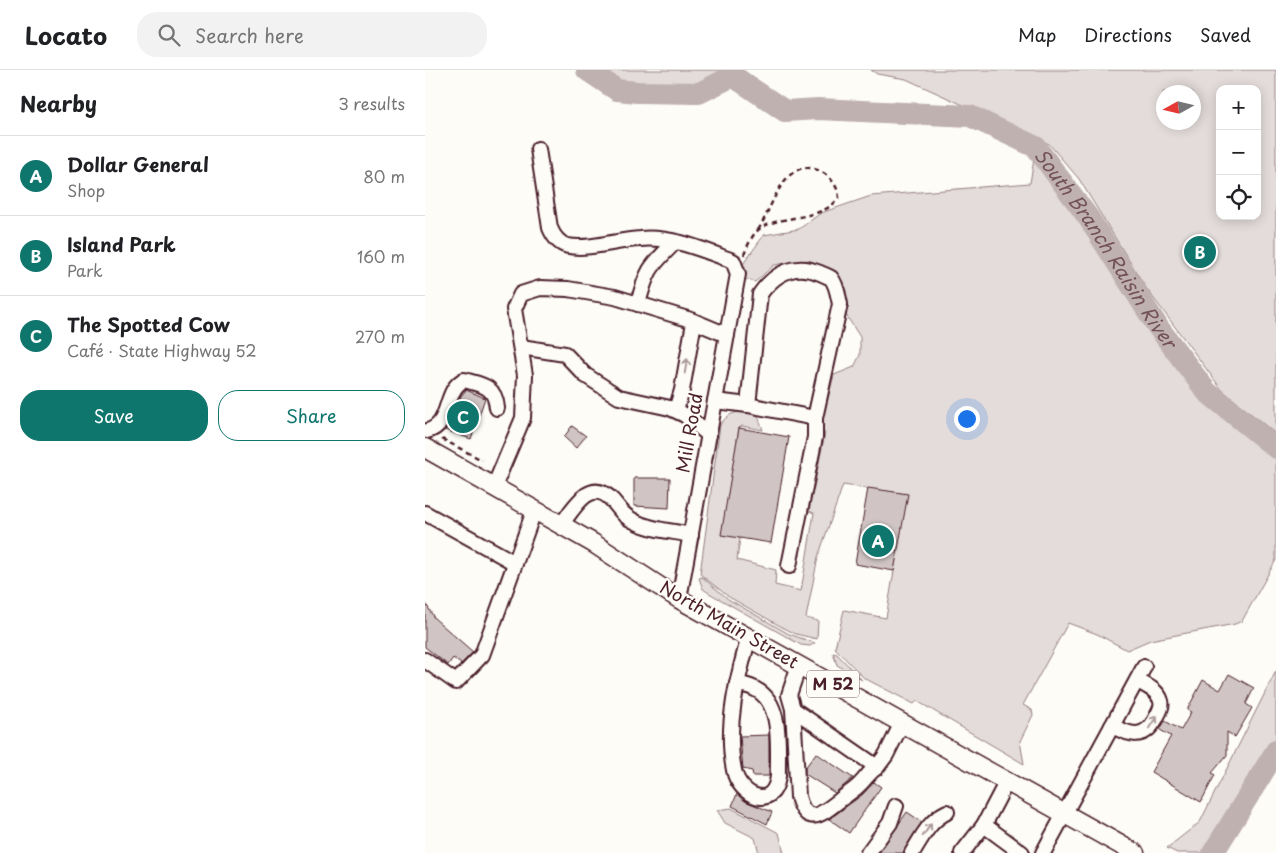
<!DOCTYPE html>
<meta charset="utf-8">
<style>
body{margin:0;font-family:"Playpen Sans",sans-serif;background:#f2f2f2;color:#202124}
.controls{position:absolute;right:15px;top:15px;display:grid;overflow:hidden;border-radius:10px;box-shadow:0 2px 12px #0003}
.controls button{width:45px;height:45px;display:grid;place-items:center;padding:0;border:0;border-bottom:1px solid #e0e0e0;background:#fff;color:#202124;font:25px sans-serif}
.compass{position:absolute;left:731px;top:15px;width:45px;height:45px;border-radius:50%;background:#fff;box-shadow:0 2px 12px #0003;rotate:262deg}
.you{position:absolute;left:541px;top:348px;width:18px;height:18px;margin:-12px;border:4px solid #fff;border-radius:50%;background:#1a73e8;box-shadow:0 0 0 8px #1a73e833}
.badge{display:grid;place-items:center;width:32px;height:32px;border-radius:50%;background:#0f766e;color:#fff;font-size:16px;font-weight:700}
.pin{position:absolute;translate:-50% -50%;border:2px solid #fff;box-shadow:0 1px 5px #0006}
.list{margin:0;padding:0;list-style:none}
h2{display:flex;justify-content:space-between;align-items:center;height:65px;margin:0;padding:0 20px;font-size:21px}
h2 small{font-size:16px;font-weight:400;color:#757577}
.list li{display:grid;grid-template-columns:32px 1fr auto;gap:15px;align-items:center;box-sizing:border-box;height:80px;padding:0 20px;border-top:1px solid #e0e0e0}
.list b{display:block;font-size:19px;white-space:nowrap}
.list p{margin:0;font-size:16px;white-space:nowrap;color:#757577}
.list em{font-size:16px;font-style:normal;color:#757577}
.actions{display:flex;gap:10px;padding:15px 20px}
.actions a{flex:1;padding:11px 0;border:1px solid #0f766e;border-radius:20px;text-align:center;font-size:18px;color:#0f766e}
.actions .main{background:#0f766e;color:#fff}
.icon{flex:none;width:28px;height:28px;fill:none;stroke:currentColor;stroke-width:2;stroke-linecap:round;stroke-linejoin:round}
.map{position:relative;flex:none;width:851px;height:783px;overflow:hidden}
header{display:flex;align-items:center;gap:30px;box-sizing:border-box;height:70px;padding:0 25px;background:#fff;border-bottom:1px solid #e0e0e0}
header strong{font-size:24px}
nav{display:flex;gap:28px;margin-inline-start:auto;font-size:18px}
.search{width:350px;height:45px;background:#f2f2f2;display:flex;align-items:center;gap:12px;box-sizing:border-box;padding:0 18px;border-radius:20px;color:#757577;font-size:19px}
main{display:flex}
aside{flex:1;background:#fff}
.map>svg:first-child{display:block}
.green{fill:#e3dcda;stroke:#967e82;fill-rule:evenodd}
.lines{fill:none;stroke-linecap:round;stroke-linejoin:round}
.river{stroke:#c0b1b1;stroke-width:22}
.building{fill:#d0c5c4;stroke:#4a1f2b}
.minor-casing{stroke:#4a1f2b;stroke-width:18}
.major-casing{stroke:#4a1f2b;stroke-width:21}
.path{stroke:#4a1f2b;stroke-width:2.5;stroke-dasharray:5 4;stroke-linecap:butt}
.minor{stroke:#fdfcf7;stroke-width:14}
.major{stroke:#fdfcf7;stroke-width:18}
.oneway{stroke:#ac999b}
.labels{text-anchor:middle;stroke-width:5;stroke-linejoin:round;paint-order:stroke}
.shield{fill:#fdfcf7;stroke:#806168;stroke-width:1}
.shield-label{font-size:16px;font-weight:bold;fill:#4a1f2b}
.street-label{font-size:18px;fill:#4a1f2b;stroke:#fdfcf7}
.water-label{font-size:19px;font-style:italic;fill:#73525a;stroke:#fdfcf7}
</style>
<header>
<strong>Locato</strong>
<div class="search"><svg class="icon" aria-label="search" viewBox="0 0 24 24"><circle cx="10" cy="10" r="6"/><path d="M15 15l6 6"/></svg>Search here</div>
<nav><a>Map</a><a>Directions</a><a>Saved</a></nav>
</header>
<main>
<aside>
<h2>Nearby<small>3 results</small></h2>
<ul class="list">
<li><span class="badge">A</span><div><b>Dollar General</b><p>Shop</p></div><em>80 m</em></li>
<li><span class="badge">B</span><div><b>Island Park</b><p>Park</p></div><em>160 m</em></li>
<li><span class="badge">C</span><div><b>The Spotted Cow</b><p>Café · State Highway 52</p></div><em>270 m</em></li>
</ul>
<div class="actions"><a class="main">Save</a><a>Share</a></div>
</aside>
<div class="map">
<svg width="851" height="783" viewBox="0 0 851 783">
<rect width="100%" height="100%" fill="#fdfcf7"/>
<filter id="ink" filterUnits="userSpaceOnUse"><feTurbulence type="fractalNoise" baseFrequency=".02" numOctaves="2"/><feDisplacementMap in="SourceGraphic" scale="10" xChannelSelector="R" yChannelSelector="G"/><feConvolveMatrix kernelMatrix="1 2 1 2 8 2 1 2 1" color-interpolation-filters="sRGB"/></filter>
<g filter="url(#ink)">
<!-- green -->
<g class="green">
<path d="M 162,0 L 309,0 L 308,6 L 274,23 L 212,22 L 192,20 Z"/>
<path d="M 446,0 L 851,0 L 851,364 L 797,320 L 721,218 L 654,109 L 624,74 L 481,9 L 452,4 ZM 795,19 L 832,19 L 832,146 L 795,146 ZM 738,22 L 768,22 L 768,52 L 738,52 Z"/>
<path d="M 611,77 L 663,147 L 733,257 L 782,322 L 851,378 L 851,490 L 817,551 L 810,554 L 725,570 L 702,580 L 672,564 L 643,553 L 598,635 L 607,640 L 608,645 L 595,671 L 599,694 L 492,631 L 489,634 L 439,608 L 410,578 L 419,540 L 461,548 L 482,424 L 418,415 L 393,487 L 381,548 L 393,551 L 392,569 L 371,564 L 357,557 L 304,527 L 275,504 L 295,355 C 305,340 315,341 332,343 L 338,360 L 317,356 L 314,358 L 297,464 L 315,468 L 312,490 L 351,500 L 350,515 L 376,521 L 389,443 L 384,441 L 400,363 L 395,359 L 409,305 L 429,297 L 435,285 L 435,267 L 421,245 L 421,221 L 411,202 L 383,190 L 349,195 L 330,212 L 319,209 L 318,194 L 339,165 L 374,159 L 396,143 L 446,126 L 605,113 Z"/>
<path d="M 277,507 L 303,529 L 364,564 L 390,573 L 385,576 L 376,575 L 284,523 L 278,519 L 274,508 Z"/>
<path d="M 408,583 L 412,584 L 437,610 L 412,595 Z"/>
<path d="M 851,601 L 851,681 L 788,783 L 752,783 L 742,778 L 775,752 Z"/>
<path d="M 306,738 L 354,763 L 359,783 L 334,783 L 330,768 L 300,753 L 292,740 Z"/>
</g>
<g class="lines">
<!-- river -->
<g class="river">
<path d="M 162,0 L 192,20 L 212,22 L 274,23 L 308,6"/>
<path id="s1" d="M 308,6 L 360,41 L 393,39 L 545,46 L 611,77 L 663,147 L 733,257 L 782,322 L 851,378"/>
<path d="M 788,783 L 851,681"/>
</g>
</g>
<!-- building -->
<g class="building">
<path d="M 41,320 L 60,328 L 46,369 L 20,360 L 27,349 L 36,326 Z"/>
<path d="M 147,356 L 161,366 L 151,378 L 139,367 Z"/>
<path d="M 314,358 L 364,367 L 346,473 L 296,465 Z"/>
<path d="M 209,408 L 245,408 L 244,438 L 209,436 Z"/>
<path d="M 443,418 L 483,424 L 469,501 L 430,494 Z"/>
<path d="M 0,532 L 9,548 L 48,582 L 36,594 L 28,588 L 23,595 L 0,577 Z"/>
<path d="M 804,604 L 829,618 L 821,634 L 827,638 L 810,667 L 802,662 L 802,685 L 787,703 L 790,705 L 776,732 L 726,702 L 746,666 L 735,660 L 740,651 L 756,660 L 766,642 L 762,640 L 778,610 L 795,620 Z"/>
<path d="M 344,665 L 344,706 L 328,706 L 327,701 L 318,699 L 315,666 Z"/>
<path d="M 391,683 L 428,708 L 410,723 L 380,704 L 380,698 Z"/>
<path d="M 449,712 L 456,717 L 424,763 L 404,749 L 437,725 Z"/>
<path d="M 312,724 L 320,731 L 347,742 L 342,754 L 307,736 Z"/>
<path d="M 482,742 L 497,752 L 478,783 L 454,783 Z"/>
</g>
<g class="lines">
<!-- minor casing -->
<g class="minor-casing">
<g id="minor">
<path d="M 113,79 L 125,158 C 128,165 133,174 143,176 C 165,180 192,170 215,169 C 247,166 278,180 308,191 L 313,204 L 254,529"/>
<path d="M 213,234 C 222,199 225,197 250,172"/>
<path d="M 96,277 L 140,284 L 160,305 L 194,327 L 245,338 L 260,345 L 284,365"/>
<path d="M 290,331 L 323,335"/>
<path d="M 251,340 L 257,320 L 269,252"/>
<path d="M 2,361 C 27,355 18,320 39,310 C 58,315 70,316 72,338"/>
<path d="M 69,417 L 98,348 L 100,305 L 89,239 L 96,224 L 115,218 L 143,219 L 190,227 L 266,250 L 302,265"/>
<path d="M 0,443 L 90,493"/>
<path d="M 136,455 C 149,438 165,407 187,430 C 195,439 198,446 209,451 C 225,460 248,461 266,465"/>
<path d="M 364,496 L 390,367 L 390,348 L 415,234 C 413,226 412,215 406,208 C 403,206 399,205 395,203 C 370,192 350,203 335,224 L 323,335 L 390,348"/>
<path d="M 0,590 L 31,612 L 57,585 L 109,441"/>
<path d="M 374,595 L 364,625 L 368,639 L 452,697 L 461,685 L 477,653"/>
<path d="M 312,613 C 318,615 325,616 330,619 C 359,633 352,680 353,706 C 349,742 314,726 309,700 C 300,656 312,609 324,567"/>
<path d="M 368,639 L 373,727 C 382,758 397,744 415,730 C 422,724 430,720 436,713 C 442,707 444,702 452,697"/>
<path d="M 687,656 C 705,665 719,670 730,650 C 733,644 738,637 736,631 C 733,620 720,615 712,611"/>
<path d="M 582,711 L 559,755 L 597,783"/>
<path d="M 443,783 L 465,753 L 471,736"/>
<path d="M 487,783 C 497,767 505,750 522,742"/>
<path d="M 537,783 L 559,755"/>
<path d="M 618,783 L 719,597"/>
</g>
</g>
<!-- major casing -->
<g class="major-casing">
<path id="major" d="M 0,378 L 168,473 L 254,529 L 710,783"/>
</g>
<!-- path -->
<g class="path">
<path d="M 319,185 C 322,177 326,167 332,161 C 351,143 398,153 414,127 C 413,117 406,107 397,102 C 359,82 347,140 333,160"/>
<path d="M 17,369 L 57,390"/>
</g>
<!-- minor -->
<use href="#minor" class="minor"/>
<!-- major -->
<use href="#major" class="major"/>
</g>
<!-- one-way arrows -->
<defs><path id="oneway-shaft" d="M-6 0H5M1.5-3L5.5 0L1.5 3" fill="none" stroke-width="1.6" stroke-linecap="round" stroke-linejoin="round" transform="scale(1.25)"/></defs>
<g class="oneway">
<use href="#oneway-shaft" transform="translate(261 296) rotate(-80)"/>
<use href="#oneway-shaft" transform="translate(728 652) rotate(-57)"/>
<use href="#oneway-shaft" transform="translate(502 760) rotate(-55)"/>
</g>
</g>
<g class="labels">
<!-- shield labels -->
<rect class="shield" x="382" y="600.5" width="52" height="27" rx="4"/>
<g class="shield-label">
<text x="408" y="620">M 52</text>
</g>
<!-- street labels -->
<g class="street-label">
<text transform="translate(265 363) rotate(-80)" y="6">Mill Road</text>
<text transform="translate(304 555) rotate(30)" y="6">North Main Street</text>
</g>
<!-- water labels -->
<g class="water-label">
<text dy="7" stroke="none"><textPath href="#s1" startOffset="444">South Branch Raisin River</textPath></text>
</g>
</g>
</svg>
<div class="controls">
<button>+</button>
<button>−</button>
<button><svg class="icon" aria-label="locate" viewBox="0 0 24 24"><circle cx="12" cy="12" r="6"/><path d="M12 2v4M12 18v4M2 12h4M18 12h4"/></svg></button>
</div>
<svg class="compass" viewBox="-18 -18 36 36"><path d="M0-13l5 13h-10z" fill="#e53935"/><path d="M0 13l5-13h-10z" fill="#757577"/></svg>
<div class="you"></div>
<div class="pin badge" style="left:453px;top:471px">A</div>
<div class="pin badge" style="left:775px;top:182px">B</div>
<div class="pin badge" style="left:38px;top:347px">C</div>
</div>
</main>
